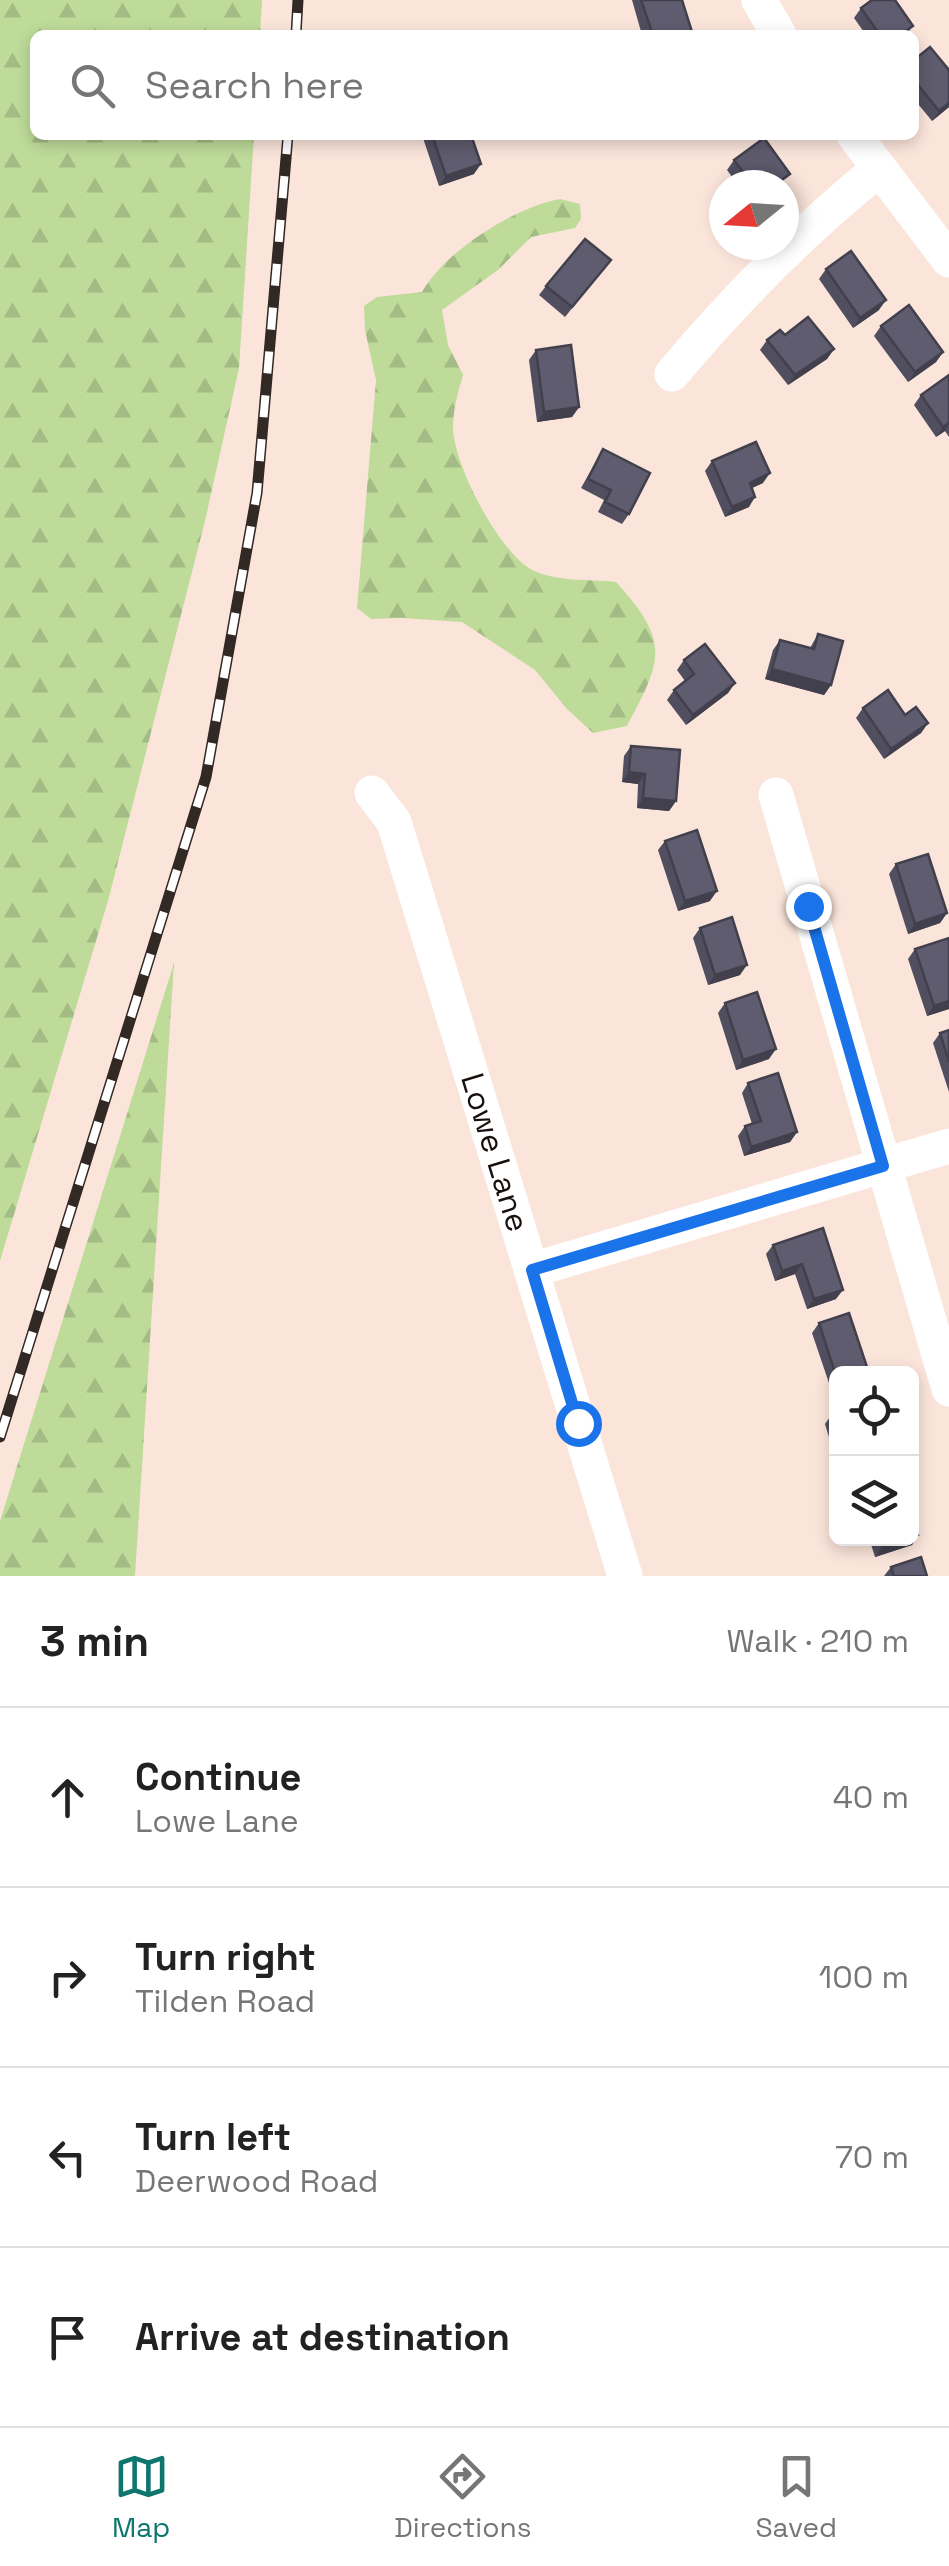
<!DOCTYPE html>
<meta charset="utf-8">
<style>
body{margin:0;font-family:"Space Grotesk",sans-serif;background:#f2f2f2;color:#222}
.controls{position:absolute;right:30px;bottom:30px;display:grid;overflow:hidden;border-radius:15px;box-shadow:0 5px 15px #0003}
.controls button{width:90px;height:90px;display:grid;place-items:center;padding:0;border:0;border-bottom:2px solid #e0e0e0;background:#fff;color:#222;font:50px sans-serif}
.compass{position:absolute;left:709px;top:170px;width:90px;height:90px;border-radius:50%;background:#fff;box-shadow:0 5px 15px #0003;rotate:252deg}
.stop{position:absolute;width:30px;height:30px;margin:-22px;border:8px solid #1a73e8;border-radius:50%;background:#fff}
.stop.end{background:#1a73e8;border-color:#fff;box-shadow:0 2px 10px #0008}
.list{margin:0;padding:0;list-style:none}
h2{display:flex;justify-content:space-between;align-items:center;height:130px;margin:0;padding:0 40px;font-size:42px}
h2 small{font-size:32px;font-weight:400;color:#767676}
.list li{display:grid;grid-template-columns:65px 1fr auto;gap:30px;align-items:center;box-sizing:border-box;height:180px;padding:0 40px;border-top:2px solid #e0e0e0}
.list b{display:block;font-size:38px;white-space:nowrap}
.list p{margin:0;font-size:32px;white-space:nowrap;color:#767676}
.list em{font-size:32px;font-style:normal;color:#767676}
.icon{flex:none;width:55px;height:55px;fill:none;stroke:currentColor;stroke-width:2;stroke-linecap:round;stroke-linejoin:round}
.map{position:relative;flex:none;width:949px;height:1576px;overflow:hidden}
.search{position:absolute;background:#fff;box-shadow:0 5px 15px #0003;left:30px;right:30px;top:30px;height:110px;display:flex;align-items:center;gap:25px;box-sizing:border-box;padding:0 35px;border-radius:15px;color:#767676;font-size:38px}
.sheet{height:850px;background:#fff}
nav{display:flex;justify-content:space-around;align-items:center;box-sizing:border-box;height:140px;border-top:2px solid #e0e0e0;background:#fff;font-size:28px;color:#767676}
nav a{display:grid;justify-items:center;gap:5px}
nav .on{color:#0f766e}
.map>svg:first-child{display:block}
.forest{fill:url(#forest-firs)}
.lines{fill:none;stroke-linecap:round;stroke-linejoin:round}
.minor{stroke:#fff;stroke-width:35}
.rail-casing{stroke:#322824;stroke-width:11}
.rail{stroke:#fff;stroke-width:8;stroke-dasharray:22;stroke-linecap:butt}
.wall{fill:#514f5f}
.shaded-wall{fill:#42404d}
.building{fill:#5e5c6e;stroke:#42404d;stroke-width:2.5}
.route{stroke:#1a73e8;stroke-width:12}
.labels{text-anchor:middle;stroke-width:10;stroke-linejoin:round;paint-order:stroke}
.street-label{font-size:32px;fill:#18100d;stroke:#fff}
</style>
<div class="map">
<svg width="949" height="1576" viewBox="0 0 949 1576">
<defs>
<pattern id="forest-firs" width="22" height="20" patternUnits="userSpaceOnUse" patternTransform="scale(2.5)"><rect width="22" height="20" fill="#bedb9a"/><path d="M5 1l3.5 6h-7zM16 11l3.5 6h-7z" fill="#a3bb84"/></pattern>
</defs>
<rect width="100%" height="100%" fill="#fbe5db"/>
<!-- forest -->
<g class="forest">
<path d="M 0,0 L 262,0 L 260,35 L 35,35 L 35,135 L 254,135 L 239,368 L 205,521 L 108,901 L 0,1261 Z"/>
<path d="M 560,199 L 580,204 L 581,219 L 575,228 L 531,237 L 498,270 L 442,310 L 448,345 L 463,375 C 458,392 453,409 453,428 C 454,466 500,553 532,570 C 556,582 590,579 616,582 C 671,642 662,660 627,726 L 593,733 L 567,709 L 535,670 L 462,622 L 402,618 L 371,619 L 357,608 L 376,380 L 365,330 L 364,306 L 377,297 L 422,292 C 445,251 515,207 560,199 Z"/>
<path d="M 174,963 L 135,1576 L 0,1576 L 0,1521 Z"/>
</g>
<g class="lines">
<!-- minor -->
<g class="minor">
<path d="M 759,0 L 779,35"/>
<path d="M 854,135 L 949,260"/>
<path d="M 672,374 C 735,299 803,230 879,169"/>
<path id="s1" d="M 372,793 L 394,822 L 625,1576"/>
<path d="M 776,795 L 949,1389"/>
<path d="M 532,1270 L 949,1146"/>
</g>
<!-- rail casing -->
<g class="rail-casing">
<g id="rail">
<path d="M 296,35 L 298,0"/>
<path d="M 0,1437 L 206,777 L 257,493 L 288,135"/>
</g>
</g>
<!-- rail -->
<use href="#rail" class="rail"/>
</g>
<!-- wall -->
<g class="wall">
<path d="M 632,0 L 682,0 L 692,32 L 690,35 L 642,35 Z"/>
<path d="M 861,8 L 913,26 L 906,35 L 866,35 L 854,18 Z"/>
<path d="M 914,60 L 949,70 L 949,107 L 932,121 L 914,99 Z"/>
<path d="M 422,135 L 454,135 L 474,174 L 439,186 Z"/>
<path d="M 734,160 L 783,184 L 738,185 L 727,170 Z"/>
<path d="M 611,260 L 565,317 L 539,295 L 546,286 Z"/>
<path d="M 826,269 L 879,310 L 853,328 L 819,279 Z"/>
<path d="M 881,326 L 943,352 L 936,362 L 908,382 L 874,336 Z"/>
<path d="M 767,340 L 834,349 L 827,359 L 788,385 L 760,350 Z"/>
<path d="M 536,350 L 579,407 L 572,417 L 537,422 L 529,360 Z"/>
<path d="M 949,375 L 949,437 L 945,431 L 936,437 L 914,405 L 921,395 Z"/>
<path d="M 603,449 L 629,514 L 622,524 L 598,512 L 604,500 L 581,488 Z"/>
<path d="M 712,461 L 763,483 L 752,488 L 749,507 L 725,517 L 705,471 Z"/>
<path d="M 818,634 L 831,685 L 824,695 L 765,679 L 773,650 L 780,640 L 810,648 Z"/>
<path d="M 684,660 L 735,683 L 728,693 L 686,725 L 667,700 L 674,690 L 685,681 L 677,670 Z"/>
<path d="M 863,708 L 905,715 L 928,723 L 921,733 L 884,759 L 856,718 Z"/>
<path d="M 631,746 L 676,801 L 669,811 L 637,808 L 638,784 L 622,782 L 624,756 Z"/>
<path d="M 665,841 L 710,901 L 678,911 L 658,850 Z"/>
<path d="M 896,864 L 947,913 L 940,923 L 908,934 L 889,874 Z"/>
<path d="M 700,928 L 740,975 L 708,985 L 693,938 Z"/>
<path d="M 949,938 L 949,1009 L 927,1016 L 908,959 L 915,949 Z"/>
<path d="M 725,1003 L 769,1059 L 736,1070 L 718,1013 Z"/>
<path d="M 949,1030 L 949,1092 L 933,1043 L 940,1033 Z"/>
<path d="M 748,1083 L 797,1132 L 790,1142 L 744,1156 L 738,1136 L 745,1126 L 752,1124 L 742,1093 Z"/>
<path d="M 823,1228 L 836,1299 L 807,1309 L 795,1274 L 775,1281 L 766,1254 L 773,1245 Z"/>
<path d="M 819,1323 L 836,1374 L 836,1391 L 832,1392 L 812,1333 Z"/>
<path d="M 836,1412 L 836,1446 L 832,1447 L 825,1424 L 832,1414 Z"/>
<path d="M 912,1514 L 918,1535 L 912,1545 L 875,1557 L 869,1538 L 912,1538 Z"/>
<path d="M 891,1567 L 927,1576 L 884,1576 Z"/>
</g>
<!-- shaded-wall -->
<g class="shaded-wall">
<path d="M 949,103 L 949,107 L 932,121 L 939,111 Z"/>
<path d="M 481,164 L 474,174 L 439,186 L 446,176 Z"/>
<path d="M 886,300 L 879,310 L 853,328 L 860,318 Z"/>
<path d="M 834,349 L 827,359 L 788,385 L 795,375 Z"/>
<path d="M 943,352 L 936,362 L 908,382 L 915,372 Z"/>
<path d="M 579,407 L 572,417 L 537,422 L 544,412 Z"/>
<path d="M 949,423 L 945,431 L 936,437 L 943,427 Z"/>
<path d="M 770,473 L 763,483 L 743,492 L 750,483 Z"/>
<path d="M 755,497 L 749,507 L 725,517 L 732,507 Z"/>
<path d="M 772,669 L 831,685 L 824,695 L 765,679 Z"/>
<path d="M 735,683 L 728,693 L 686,725 L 693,715 Z"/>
<path d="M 928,723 L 921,733 L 884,759 L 891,749 Z"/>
<path d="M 629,772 L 645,774 L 638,784 L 622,782 Z"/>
<path d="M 643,798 L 676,801 L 669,811 L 637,808 Z"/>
<path d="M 717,891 L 710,901 L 678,911 L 685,901 Z"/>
<path d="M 947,913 L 940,923 L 908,934 L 915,924 Z"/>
<path d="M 747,965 L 740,975 L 708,985 L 715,975 Z"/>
<path d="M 949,1001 L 949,1009 L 927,1016 L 934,1006 Z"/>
<path d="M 776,1049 L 769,1059 L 736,1070 L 743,1060 Z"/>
<path d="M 797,1132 L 790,1142 L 744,1156 L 751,1147 Z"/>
<path d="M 802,1264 L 795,1274 L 775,1281 L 782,1271 Z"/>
<path d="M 843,1290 L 836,1299 L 807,1309 L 814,1299 Z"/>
<path d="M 918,1535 L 912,1545 L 875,1557 L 882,1547 Z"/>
</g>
<!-- building -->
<g class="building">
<path d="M 641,0 L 682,0 L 692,32 L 682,35 L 653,35 Z"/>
<path d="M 872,0 L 895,0 L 913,26 L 899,35 L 880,35 L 861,8 Z"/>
<path d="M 930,47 L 949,70 L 949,103 L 939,111 L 914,80 L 914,60 Z"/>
<path d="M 432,135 L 454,135 L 455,138 L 471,135 L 481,164 L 446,176 Z"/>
<path d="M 764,138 L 790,174 L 775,185 L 753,185 L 734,160 Z"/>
<path d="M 585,239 L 611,260 L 572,307 L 546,286 Z"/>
<path d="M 851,251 L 886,300 L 860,318 L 826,269 Z"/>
<path d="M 909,305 L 943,352 L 915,372 L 881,326 Z"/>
<path d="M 808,317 L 834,349 L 795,375 L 767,340 L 780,330 L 785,335 Z"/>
<path d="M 571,345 L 579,407 L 544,412 L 536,350 Z"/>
<path d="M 949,375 L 949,423 L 943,427 L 921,395 Z"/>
<path d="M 756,442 L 770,473 L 750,483 L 755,497 L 732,507 L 712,461 Z"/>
<path d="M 603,449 L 650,473 L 629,514 L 605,502 L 611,490 L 588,479 Z"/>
<path d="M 818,634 L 843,641 L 831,685 L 772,669 L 780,640 L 814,649 Z"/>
<path d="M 705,644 L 735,683 L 693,715 L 674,690 L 694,674 L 684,660 Z"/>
<path d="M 888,690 L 905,715 L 916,707 L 928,723 L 891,749 L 863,708 Z"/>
<path d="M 631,746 L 680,750 L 676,801 L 643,798 L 645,774 L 629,772 Z"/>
<path d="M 697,830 L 717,891 L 685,901 L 665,841 Z"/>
<path d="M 928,854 L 947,913 L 915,924 L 896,864 Z"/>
<path d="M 732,917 L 747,965 L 715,975 L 700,928 Z"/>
<path d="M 949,938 L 949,1001 L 934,1006 L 915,949 Z"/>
<path d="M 757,992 L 776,1049 L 743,1060 L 725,1003 Z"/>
<path d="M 949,1030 L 949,1062 L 940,1033 Z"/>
<path d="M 778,1073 L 797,1132 L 751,1147 L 745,1126 L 761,1121 L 748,1083 Z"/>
<path d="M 823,1228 L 843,1290 L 814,1299 L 802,1264 L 782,1271 L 773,1245 Z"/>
<path d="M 849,1313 L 869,1373 L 836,1374 L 836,1376 L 819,1323 Z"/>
<path d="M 836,1412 L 836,1429 L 832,1414 Z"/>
<path d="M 912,1514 L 918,1535 L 912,1537 Z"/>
<path d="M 879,1538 L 908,1538 L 882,1547 Z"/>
<path d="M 921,1557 L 927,1576 L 894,1576 L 891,1567 Z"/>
</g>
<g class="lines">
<!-- route -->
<path class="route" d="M 578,1423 L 532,1270 L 883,1166 L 808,906"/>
</g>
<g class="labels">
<!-- street labels -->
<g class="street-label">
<text dy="11" stroke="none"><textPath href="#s1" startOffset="382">Lowe Lane</textPath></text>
</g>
</g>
</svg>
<div class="controls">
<button><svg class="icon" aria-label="locate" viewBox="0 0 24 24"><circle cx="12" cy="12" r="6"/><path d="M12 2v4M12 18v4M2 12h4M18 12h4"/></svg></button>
<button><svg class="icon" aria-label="layers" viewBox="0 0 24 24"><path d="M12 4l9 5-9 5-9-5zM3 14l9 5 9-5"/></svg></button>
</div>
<svg class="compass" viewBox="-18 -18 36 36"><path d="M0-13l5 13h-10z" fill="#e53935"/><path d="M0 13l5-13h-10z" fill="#767676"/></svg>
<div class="stop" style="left:578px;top:1423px"></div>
<div class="stop end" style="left:808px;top:906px"></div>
<div class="search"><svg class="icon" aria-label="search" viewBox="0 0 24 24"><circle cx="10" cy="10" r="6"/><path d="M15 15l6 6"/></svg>Search here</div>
</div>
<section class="sheet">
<h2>3 min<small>Walk · 210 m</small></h2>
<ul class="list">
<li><svg class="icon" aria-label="ahead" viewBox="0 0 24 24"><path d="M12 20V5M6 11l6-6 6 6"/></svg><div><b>Continue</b><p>Lowe Lane</p></div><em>40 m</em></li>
<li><svg class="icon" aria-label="right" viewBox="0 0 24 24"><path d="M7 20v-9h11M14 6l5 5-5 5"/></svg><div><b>Turn right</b><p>Tilden Road</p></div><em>100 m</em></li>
<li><svg class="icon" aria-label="left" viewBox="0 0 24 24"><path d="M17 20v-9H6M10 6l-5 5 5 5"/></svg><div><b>Turn left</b><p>Deerwood Road</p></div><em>70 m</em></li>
<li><svg class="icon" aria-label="arrive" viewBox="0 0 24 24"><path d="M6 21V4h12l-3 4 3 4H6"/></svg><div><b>Arrive at destination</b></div></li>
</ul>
</section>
<nav>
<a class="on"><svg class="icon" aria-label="map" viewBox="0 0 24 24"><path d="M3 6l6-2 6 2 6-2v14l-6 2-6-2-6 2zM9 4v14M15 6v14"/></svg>Map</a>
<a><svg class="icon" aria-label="directions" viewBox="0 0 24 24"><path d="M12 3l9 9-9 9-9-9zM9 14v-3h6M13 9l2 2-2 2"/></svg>Directions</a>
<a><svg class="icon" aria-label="saved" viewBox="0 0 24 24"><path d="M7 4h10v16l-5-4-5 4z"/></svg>Saved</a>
</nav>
